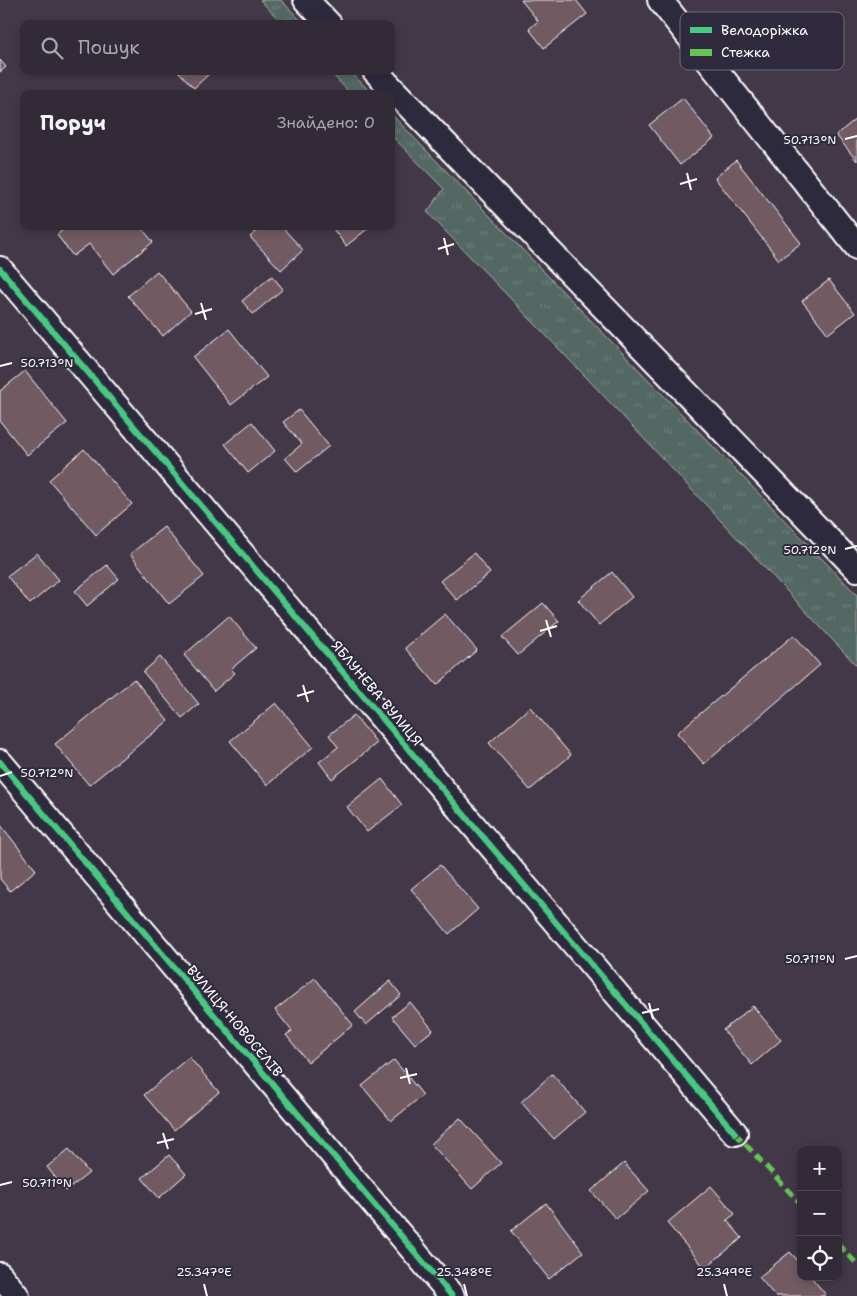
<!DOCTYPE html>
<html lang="uk">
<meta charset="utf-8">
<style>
body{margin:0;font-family:"Shantell Sans",sans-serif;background:#3d3642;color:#f1f3f6}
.controls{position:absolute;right:15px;bottom:15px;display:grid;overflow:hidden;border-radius:10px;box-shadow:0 2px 8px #0003}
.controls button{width:45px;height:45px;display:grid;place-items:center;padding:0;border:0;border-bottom:1px solid #4d4651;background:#322a36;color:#f1f3f6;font:25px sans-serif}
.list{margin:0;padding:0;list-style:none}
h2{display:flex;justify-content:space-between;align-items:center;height:65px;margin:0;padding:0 20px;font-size:21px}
h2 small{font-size:16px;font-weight:400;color:#a8a7ad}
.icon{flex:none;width:28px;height:28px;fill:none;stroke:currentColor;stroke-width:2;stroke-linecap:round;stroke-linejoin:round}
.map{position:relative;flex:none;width:857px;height:1296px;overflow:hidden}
.search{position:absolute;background:#322a36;box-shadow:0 2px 8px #0003;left:20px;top:20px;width:375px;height:55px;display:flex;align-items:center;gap:12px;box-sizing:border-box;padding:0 18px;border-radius:10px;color:#a8a7ad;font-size:19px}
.panel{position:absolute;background:#322a36;box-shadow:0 2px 8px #0003;left:20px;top:90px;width:375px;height:140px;border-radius:10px}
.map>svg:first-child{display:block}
.grass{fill:url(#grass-tufts);stroke:#a8b4b1}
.building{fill:#725a63;stroke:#fff}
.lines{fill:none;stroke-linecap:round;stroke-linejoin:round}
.minor-casing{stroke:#fff;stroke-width:28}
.minor{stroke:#2f2a3d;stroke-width:24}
.quiet{stroke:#66c356;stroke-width:5;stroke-dasharray:10 5;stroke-linecap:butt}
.cycleway-casing{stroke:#2f2a3d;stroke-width:9}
.cycleway{stroke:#46c982;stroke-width:6}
.ticks{fill:none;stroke:#fff;stroke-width:2}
.labels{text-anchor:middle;stroke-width:4;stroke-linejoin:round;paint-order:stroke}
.street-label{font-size:14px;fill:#fff;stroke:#2f2a3d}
.key{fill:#2f2a3d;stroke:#6d6a77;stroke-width:1}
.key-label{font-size:14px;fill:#fff}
.ticks-label{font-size:12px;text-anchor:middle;fill:#fff;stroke:#2f2a3d;stroke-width:4;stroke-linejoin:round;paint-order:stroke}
</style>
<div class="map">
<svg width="857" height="1296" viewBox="0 0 857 1296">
<defs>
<pattern id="grass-tufts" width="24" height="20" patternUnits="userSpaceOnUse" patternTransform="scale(1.25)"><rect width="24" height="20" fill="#526863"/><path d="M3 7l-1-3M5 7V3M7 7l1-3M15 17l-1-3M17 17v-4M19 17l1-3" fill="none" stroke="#6c7f7a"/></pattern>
</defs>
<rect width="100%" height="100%" fill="#433848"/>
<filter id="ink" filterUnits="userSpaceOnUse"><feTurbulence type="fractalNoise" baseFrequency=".02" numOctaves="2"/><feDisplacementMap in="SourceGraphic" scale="10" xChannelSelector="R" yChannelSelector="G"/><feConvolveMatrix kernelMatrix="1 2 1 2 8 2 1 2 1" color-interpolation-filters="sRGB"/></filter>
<g filter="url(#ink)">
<!-- grass -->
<g class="grass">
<path d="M 260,0 L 281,0 L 304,24 L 283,24 Z"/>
<path d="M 329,71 L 350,71 L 372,94 L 351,94 Z"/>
<path d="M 391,114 L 857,595 L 857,666 L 586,377 L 427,212 L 444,189 L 391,135 Z"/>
</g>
<!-- building -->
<g class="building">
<path d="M 521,0 L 576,0 L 587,14 L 544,48 L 529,29 L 538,21 Z"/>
<path d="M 0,60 L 6,67 L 0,72 Z"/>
<path d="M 178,71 L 212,71 L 194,88 Z"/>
<path d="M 683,98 L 714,138 L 680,165 L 649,125 Z"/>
<path d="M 857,118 L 857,161 L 836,135 Z"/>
<path d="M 736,160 L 801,243 L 779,260 L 715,178 Z"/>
<path d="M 67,226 L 140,226 L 153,242 L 113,274 L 89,244 L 73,256 L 57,235 Z"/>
<path d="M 262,226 L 281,226 L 303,250 L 281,270 L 250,237 Z"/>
<path d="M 331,226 L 371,226 L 346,246 Z"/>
<path d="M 157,271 L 191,311 L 163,336 L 128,296 Z"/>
<path d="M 272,276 L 283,289 L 253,314 L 242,301 Z"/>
<path d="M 829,280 L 855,313 L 828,334 L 802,301 Z"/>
<path d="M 229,329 L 267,377 L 231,405 L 193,357 Z"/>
<path d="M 25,371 L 67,423 L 27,455 L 0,421 L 0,391 Z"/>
<path d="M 299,410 L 329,446 L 297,472 L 285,458 L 302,444 L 283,422 Z"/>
<path d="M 252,422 L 275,451 L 248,473 L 225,444 Z"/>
<path d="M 84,449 L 132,504 L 96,535 L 49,480 Z"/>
<path d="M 164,527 L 204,576 L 169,604 L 130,554 Z"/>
<path d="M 37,553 L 59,580 L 30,604 L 7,576 Z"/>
<path d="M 474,553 L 490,573 L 457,600 L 440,581 Z"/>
<path d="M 107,565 L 119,579 L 87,606 L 75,591 Z"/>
<path d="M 612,572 L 632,597 L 599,625 L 578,600 Z"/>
<path d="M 543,603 L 559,621 L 518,655 L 502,637 Z"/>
<path d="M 445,614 L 477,650 L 437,685 L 405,648 Z"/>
<path d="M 229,616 L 256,648 L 231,669 L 235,673 L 214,691 L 184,655 Z"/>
<path d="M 794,635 L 820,665 L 704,764 L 677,733 Z"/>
<path d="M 160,657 L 199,704 L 182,718 L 143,672 Z"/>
<path d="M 134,679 L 168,721 L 89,785 L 55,744 Z"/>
<path d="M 276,703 L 313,747 L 267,785 L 230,741 Z"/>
<path d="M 530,707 L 571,755 L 530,790 L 489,743 Z"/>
<path d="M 354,715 L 377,743 L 332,779 L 319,762 L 338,747 L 329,735 Z"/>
<path d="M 382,779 L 402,805 L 367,832 L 347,807 Z"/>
<path d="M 0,824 L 36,870 L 10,891 L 0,879 Z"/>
<path d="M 440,865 L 478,909 L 449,934 L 411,889 Z"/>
<path d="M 315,978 L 353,1025 L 308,1062 L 286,1035 L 292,1031 L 275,1010 Z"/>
<path d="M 390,981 L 401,995 L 366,1025 L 355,1012 Z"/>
<path d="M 410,1002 L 433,1030 L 415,1044 L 392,1017 Z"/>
<path d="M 753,1006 L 781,1040 L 752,1065 L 723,1030 Z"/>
<path d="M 189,1057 L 219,1092 L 174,1130 L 144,1095 Z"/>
<path d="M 394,1060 L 423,1095 L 391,1121 L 362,1086 Z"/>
<path d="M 552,1074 L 585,1112 L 554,1139 L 521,1102 Z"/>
<path d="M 460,1118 L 501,1163 L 472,1189 L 431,1144 Z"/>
<path d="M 69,1149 L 89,1173 L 66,1191 L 47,1167 Z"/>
<path d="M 169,1155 L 186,1174 L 159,1198 L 142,1178 Z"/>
<path d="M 624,1163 L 649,1191 L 616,1219 L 591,1191 Z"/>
<path d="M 711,1186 L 735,1214 L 727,1220 L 742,1238 L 705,1268 L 667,1223 Z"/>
<path d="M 546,1203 L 583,1252 L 549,1279 L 511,1231 Z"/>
<path d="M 790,1252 L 801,1264 L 801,1277 L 811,1277 L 826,1295 L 824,1296 L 775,1296 L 759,1277 Z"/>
</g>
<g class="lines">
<!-- minor casing -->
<g class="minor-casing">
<g id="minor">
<path d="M 306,0 L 329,24"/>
<path d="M 660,0 L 857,247"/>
<path d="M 375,71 L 857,569"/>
<path d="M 0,269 L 735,1133"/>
<path d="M 0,762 L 452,1296"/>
<path d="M 0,1275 L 17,1296"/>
</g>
</g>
<!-- minor -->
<use href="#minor" class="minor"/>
<!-- quiet -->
<g class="quiet">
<path d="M 735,1133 L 801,1204"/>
<path d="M 838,1244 L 857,1264"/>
</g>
<!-- cycleway casing -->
<g class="cycleway-casing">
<g id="cycleway">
<path d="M 0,269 L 735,1133"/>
<path d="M 0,762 L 452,1296"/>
</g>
</g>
<!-- cycleway -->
<use href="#cycleway" class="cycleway"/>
</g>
</g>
<!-- ticks -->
<path class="ticks" d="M 845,139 L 857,136M 687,173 L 691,190M 680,184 L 697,179M 444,238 L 448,255M 438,249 L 454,244M 201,303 L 206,320M 195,314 L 212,309M 0,366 L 12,363M 845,549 L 857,546M 546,620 L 551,637M 540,631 L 557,626M 303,685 L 308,702M 297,696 L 314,691M 0,776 L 12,772M 845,959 L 857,956M 649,1003 L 653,1019M 642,1013 L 659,1009M 406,1068 L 410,1084M 400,1078 L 417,1074M 163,1133 L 168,1149M 157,1143 L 174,1139M 0,1185 L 12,1182M 204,1284 L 207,1296M 464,1284 L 467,1296M 724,1284 L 727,1296"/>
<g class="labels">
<!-- street labels -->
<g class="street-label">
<text transform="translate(377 693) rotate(50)" y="5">ЯБЛУНЕВА ВУЛИЦЯ</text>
<text transform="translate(235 1021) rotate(50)" y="5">ВУЛИЦЯ НОВОСЕЛІВ</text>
</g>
</g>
<!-- legend -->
<rect x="680" y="12" width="164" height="58" rx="8" class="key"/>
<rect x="690" y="27" width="22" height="6" fill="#46c982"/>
<rect x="690" y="49" width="22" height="7" fill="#66c356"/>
<g class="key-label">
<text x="721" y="35">Велодоріжка</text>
<text x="721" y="57">Стежка</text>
</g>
<g class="ticks-label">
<text x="810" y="144">50.713°N</text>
<text x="47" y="367">50.713°N</text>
<text x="810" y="554">50.712°N</text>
<text x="47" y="777">50.712°N</text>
<text x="810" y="963">50.711°N</text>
<text x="47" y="1187">50.711°N</text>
<text x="204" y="1276">25.347°E</text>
<text x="464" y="1276">25.348°E</text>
<text x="724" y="1276">25.349°E</text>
</g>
</svg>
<div class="controls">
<button>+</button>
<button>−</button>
<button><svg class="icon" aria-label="locate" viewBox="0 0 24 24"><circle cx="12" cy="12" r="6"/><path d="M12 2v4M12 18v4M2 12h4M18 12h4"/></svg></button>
</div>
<div class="search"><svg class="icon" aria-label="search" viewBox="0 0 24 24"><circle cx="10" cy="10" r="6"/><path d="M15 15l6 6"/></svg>Пошук</div>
<section class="panel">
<h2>Поруч<small>Знайдено: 0</small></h2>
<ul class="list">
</ul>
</section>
</div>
